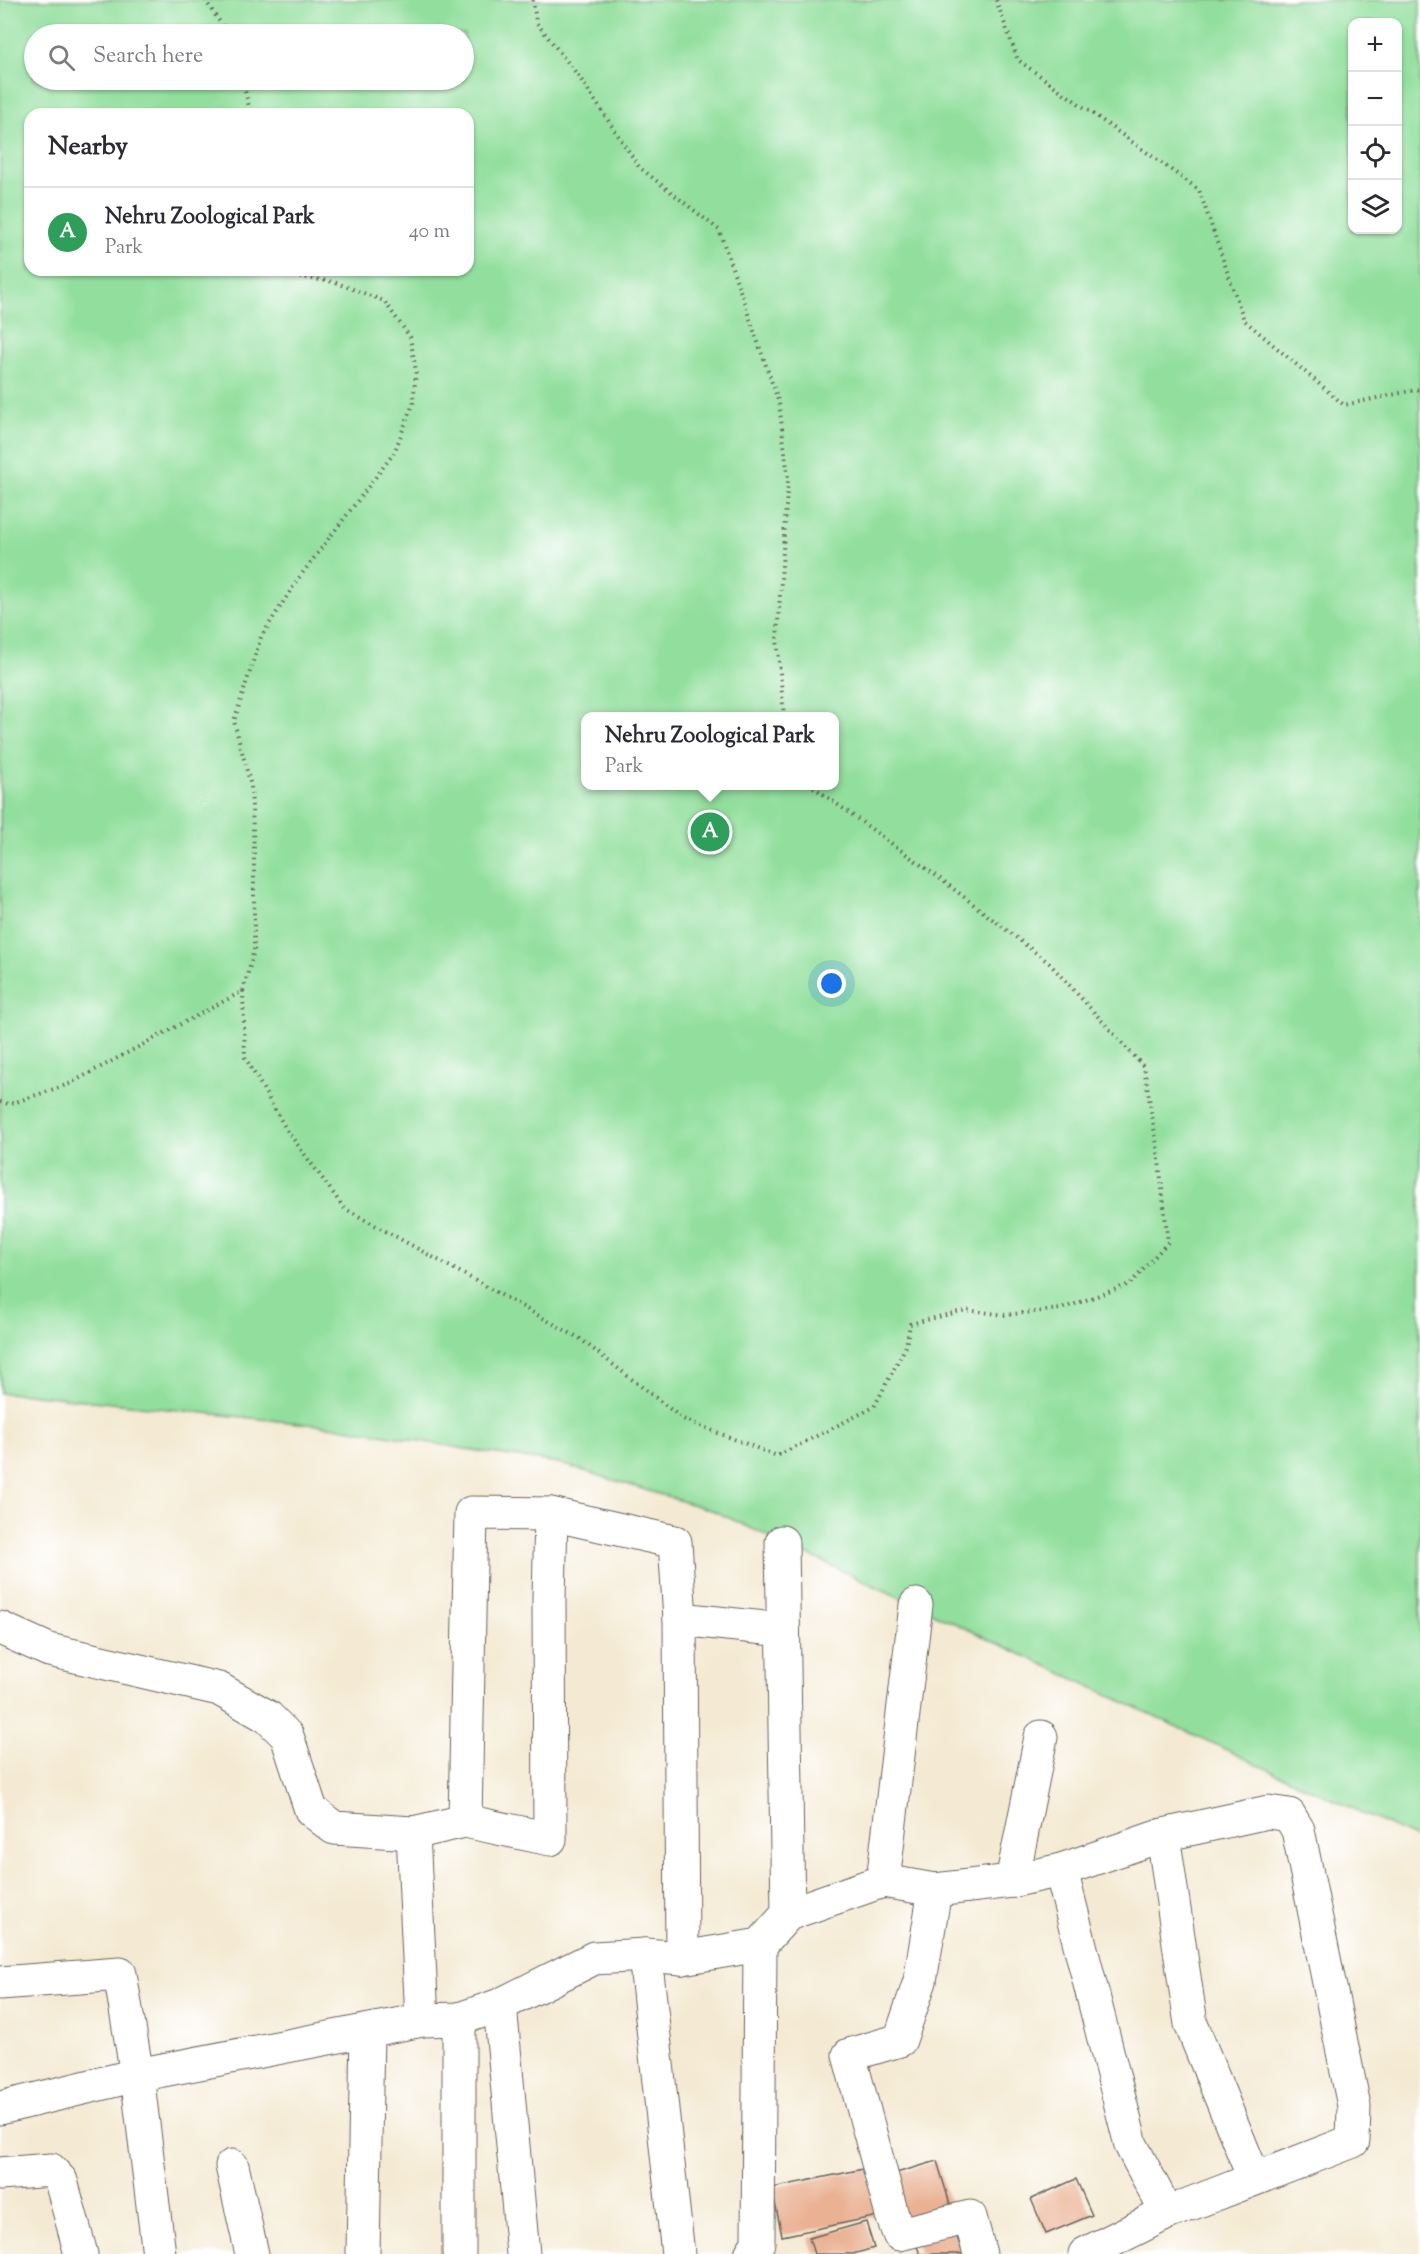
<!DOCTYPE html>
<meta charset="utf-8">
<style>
body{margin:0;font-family:"Sorts Mill Goudy",serif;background:#f2f2f3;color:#2b2b33}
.controls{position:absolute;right:18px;top:18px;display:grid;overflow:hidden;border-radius:12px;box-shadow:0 2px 4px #0004}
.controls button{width:54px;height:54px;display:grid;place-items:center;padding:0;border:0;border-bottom:2px solid #e1e1e2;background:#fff;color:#2b2b33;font:30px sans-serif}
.you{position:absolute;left:832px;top:984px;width:21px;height:21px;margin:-15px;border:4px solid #fff;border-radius:50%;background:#1a73e8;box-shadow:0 0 0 9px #1a73e833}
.badge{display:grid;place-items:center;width:39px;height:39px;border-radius:50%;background:#b5179e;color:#fff;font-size:20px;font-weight:700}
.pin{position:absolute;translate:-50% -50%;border:3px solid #fff;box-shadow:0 2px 6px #0006}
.popup{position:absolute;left:581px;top:712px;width:258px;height:78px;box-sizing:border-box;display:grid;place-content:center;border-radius:12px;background:#fff;filter:drop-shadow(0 2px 4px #0005);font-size:20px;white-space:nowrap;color:#7c7c81}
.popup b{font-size:22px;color:#2b2b33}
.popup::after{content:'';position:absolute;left:50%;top:100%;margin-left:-12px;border:12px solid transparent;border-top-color:#fff}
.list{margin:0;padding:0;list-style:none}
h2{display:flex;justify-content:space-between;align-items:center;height:78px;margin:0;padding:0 24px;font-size:26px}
h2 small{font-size:20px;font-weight:400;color:#7c7c81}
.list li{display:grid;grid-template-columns:39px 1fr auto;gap:18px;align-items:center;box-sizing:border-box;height:90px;padding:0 24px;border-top:2px solid #e1e1e2}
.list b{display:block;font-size:22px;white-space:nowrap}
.list p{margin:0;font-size:20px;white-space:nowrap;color:#7c7c81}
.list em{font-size:20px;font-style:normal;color:#7c7c81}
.icon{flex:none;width:33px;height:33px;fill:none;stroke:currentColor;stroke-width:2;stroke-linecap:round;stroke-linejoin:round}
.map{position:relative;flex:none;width:1420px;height:2254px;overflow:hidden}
.search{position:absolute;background:#fff;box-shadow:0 2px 4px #0004;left:24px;top:24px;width:450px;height:66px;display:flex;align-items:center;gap:15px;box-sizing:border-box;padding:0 21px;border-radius:33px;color:#7c7c81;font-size:22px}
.panel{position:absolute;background:#fff;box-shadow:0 2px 4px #0004;left:24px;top:108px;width:450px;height:168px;border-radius:18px}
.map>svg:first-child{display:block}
.park{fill:#92df9d;stroke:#577e5c;stroke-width:1.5;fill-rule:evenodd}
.building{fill:#eab193}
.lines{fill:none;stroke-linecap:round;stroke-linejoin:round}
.street-casing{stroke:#68645c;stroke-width:35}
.path{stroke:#68645c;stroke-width:4;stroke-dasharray:1.5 4.5;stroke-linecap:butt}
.street{stroke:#fff;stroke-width:33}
</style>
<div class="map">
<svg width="1420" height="2254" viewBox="0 0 1420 2254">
<rect width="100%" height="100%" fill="#fff"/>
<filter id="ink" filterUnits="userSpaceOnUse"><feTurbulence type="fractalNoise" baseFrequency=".0167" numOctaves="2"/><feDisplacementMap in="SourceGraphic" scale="12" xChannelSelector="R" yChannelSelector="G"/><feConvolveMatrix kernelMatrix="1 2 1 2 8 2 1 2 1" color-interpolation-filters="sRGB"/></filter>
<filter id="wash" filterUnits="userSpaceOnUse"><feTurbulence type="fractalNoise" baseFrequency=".008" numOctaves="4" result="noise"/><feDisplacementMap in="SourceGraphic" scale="24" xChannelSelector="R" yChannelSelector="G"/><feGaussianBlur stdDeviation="1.35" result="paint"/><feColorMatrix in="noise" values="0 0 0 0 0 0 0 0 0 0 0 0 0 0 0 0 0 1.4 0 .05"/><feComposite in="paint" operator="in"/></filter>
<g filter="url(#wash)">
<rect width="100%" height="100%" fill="#f4ead3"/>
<!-- park -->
<path class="park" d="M 0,0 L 1420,0 L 1420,1840 L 714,1511 L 558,1463 L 471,1450 L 346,1428 L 27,1394 L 0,1393 ZM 1352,22 L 1398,22 L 1398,230 L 1352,230 ZM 34,34 L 464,34 L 464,80 L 34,80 ZM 30,114 L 468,114 L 468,270 L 30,270 ZM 586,716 L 834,716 L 834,786 L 586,786 Z"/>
<g id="blocks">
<!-- building -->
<g class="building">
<path d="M 937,2161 L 953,2214 L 901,2230 L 886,2176 Z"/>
<path d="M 868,2168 L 878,2216 L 782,2236 L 772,2188 Z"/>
<path d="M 1076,2179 L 1092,2215 L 1046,2234 L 1031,2199 Z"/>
<path d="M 866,2222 L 874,2248 L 853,2254 L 814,2254 L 809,2238 Z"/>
<path d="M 955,2231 L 963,2254 L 920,2254 L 916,2244 Z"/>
</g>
</g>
</g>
<g filter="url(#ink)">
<use href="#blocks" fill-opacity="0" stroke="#68645c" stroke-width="1.5"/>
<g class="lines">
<!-- street casing -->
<g class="street-casing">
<g id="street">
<path d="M 782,1542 L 788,1914"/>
<path d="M 680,1619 L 783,1630"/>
<path d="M 0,1628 L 49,1650 L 219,1689 L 268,1717 L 287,1736 L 311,1810 L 334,1828 L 413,1833"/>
<path d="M 465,1821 L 550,1839 L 549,1599 L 551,1514"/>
<path d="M 1163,1835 L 1191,2024 L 1254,2178"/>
<path d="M 1061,1870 L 1131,2145 L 1167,2213"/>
<path d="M 883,1881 L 916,1605"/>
<path d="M 1012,1881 L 1041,1737"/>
<path d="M 935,1890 L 920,1981 L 900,2040 L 849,2055 L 892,2215 L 899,2234 L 970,2217 L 980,2254"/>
<path d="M 645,1955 L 678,2254"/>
<path d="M 0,1983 L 120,1974 L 137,2075 L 159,2254"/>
<path d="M 500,2005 L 523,2254"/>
<path d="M 422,2020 L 413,1833 L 465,1821 L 471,1513 L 551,1514 L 675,1542 L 680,1619 L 682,1958"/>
<path d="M 0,2108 L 137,2075 L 422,2020 L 459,2019 L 500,2005 L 594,1958 L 645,1955 L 682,1958 L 760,1945 L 788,1914 L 883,1881 L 935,1890 L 1012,1881 L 1061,1870 L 1163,1835 L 1268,1812 L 1289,1815 L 1298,1830 L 1354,2106 L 1353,2141 L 1167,2213 L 1085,2254"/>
<path d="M 232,2166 L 252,2254"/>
<path d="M 0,2174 L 51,2170 L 61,2181 L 81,2254"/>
<path d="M 363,2254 L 367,2031"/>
<path d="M 459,2254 L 459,2019"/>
<path d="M 751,2254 L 758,2243 L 760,1945"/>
</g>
</g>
<!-- path -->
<g class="path">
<path d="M 205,0 L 228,34"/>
<path d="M 533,0 L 536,22 L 580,78 L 639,167 L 719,230 L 779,403 L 788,477 L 777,639 L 784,716"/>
<path d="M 996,0 L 1018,60 L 1199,190 L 1244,320 L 1344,405 L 1420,389"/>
<path d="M 242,80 L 251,114"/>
<path d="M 243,991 L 245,1057 L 286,1129 L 344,1208 L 579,1338 L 683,1419 L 777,1456 L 874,1407 L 906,1346 L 910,1324 L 966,1310 L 1005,1315 L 1061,1309 L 1130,1284 L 1168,1242 L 1158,1152 L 1144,1067 L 1049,963 L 942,880 L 812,786"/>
<path d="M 0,1102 L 10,1104 L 69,1084 L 243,991 L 254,950 L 254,851 L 251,786 L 234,721 L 261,637 L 298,579 L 394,453 L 413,404 L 416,371 L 410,337 L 384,301 L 334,282 L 279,274 L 275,270"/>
</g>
<!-- street -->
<use href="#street" class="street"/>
</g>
</g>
</svg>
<div class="controls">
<button>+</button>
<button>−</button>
<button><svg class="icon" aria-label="locate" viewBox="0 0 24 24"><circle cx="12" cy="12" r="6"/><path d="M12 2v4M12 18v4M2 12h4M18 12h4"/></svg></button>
<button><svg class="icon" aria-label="layers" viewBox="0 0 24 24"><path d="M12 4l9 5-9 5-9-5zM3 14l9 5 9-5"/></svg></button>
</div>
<div class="you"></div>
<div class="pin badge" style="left:710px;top:832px;background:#2e9e5b">A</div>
<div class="popup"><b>Nehru Zoological Park</b>Park</div>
<div class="search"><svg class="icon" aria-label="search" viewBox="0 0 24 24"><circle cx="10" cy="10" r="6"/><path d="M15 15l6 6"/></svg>Search here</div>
<section class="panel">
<h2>Nearby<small></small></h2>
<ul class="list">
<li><span class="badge" style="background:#2e9e5b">A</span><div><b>Nehru Zoological Park</b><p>Park</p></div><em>40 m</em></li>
</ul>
</section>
</div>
